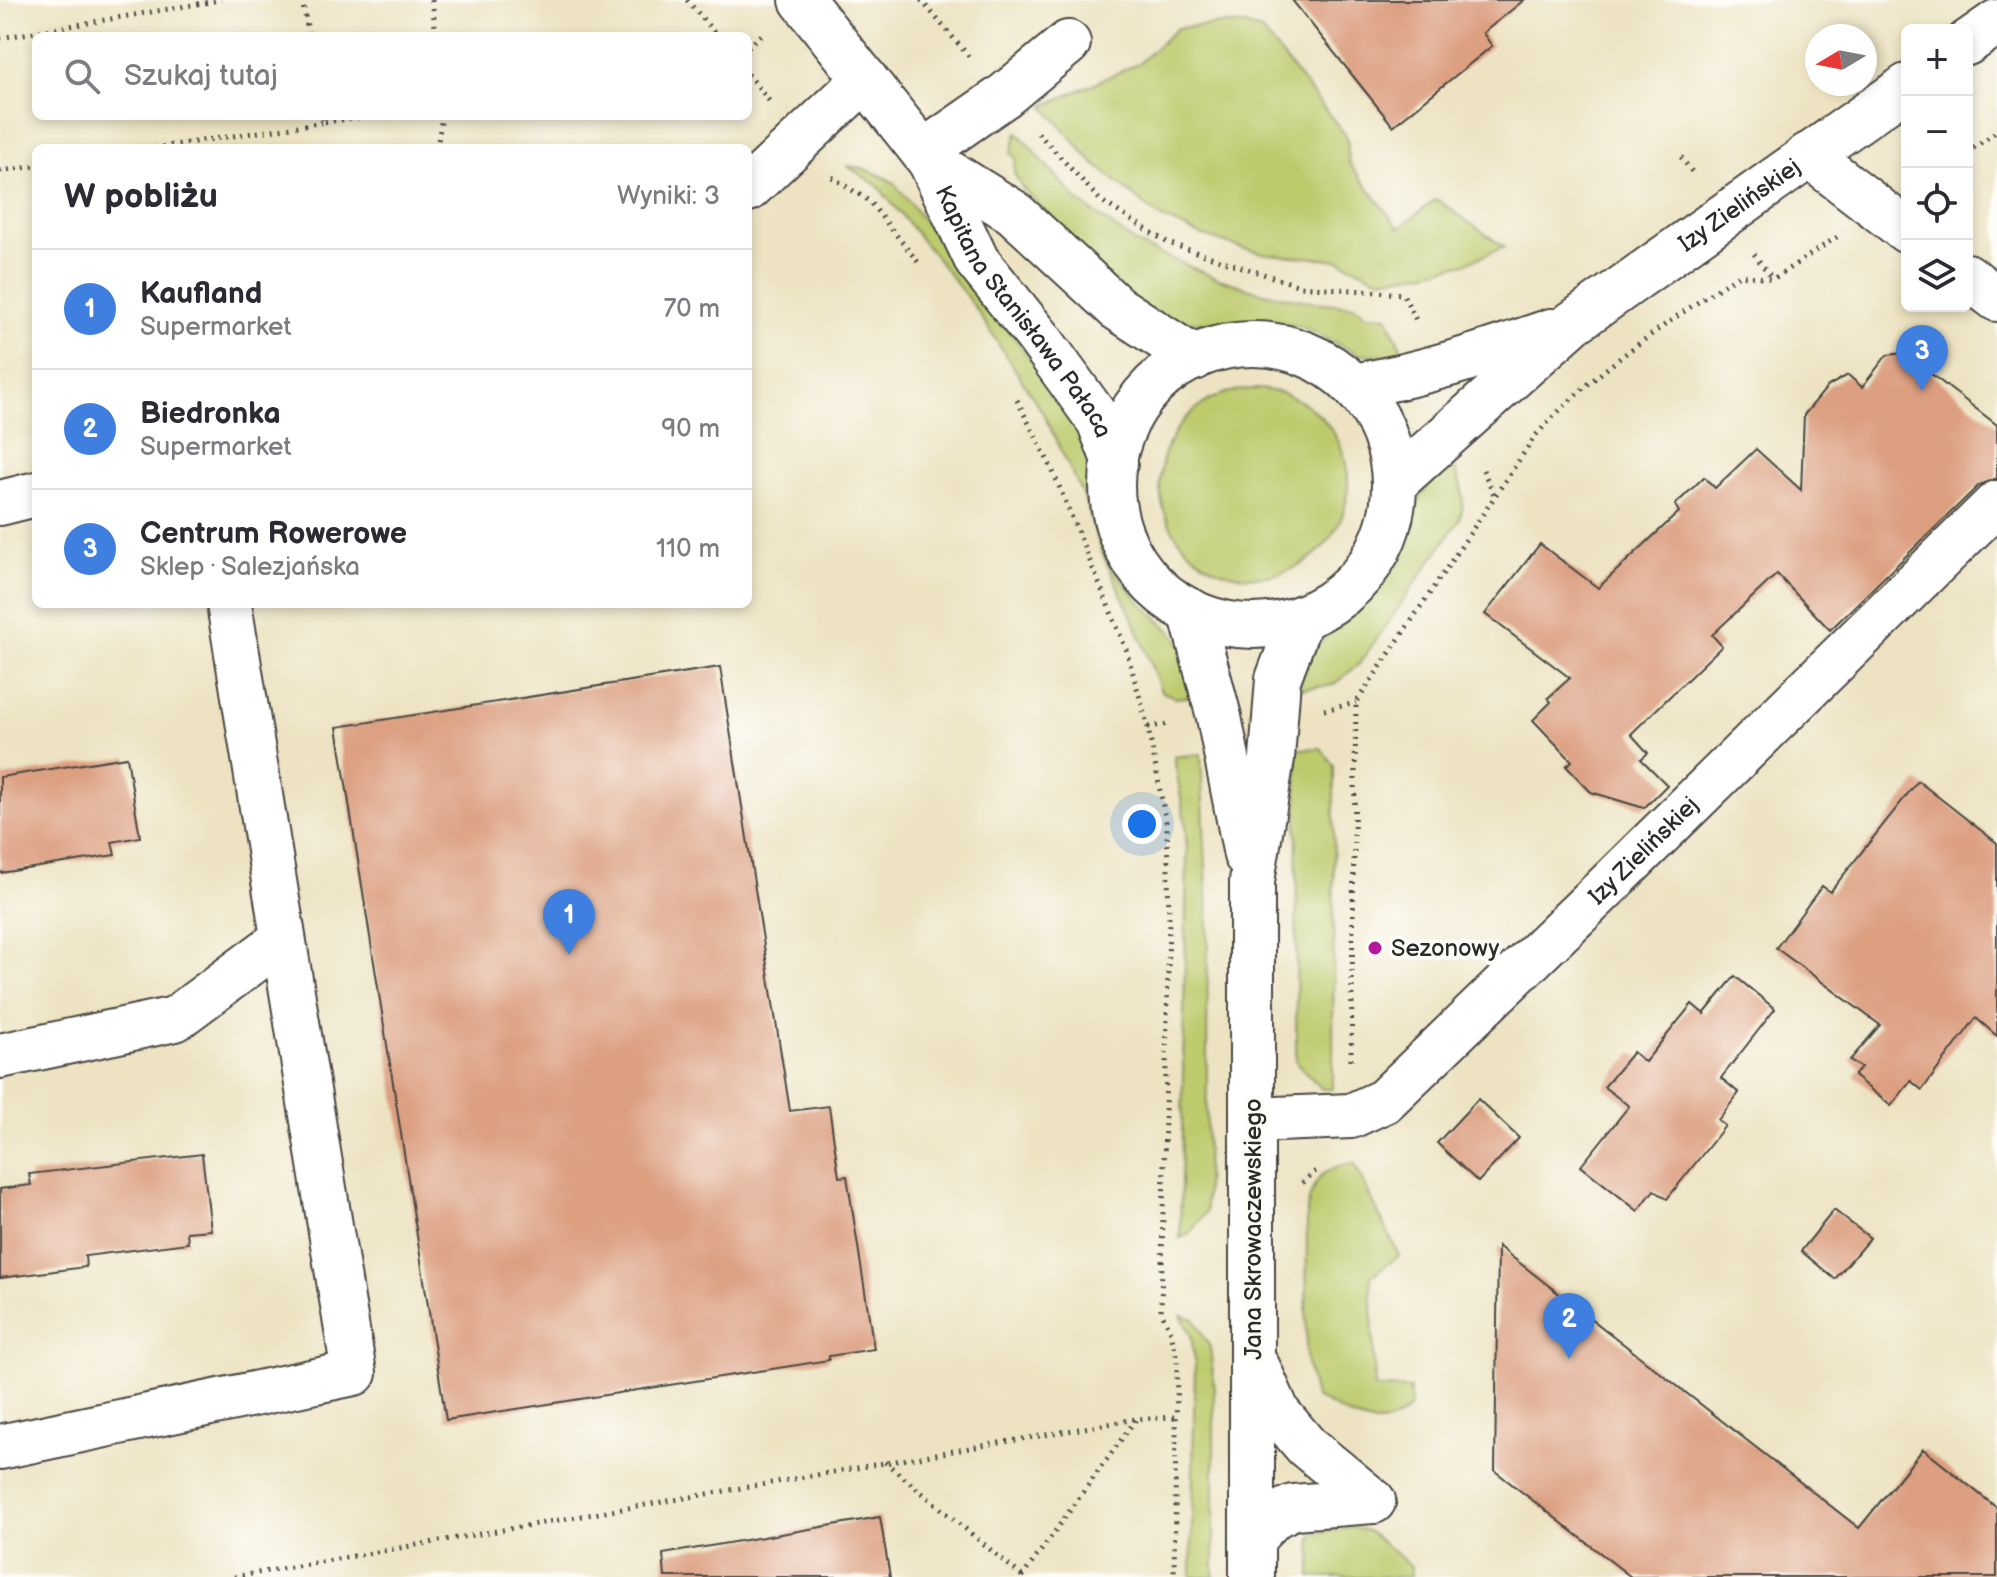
<!DOCTYPE html>
<html lang="pl">
<meta charset="utf-8">
<style>
body{margin:0;font-family:"Balsamiq Sans",sans-serif;background:#f7f7f7;color:#2b2b33}
.controls{position:absolute;right:24px;top:24px;display:grid;overflow:hidden;border-radius:12px;box-shadow:0 4px 12px #0003}
.controls button{width:72px;height:72px;display:grid;place-items:center;padding:0;border:0;border-bottom:2px solid #e1e1e2;background:#fff;color:#2b2b33;font:40px sans-serif}
.compass{position:absolute;left:1805px;top:24px;width:72px;height:72px;border-radius:50%;background:#fff;box-shadow:0 4px 12px #0003;rotate:260deg}
.you{position:absolute;left:1142px;top:824px;width:28px;height:28px;margin:-20px;border:6px solid #fff;border-radius:50%;background:#1a73e8;box-shadow:0 0 0 12px #1a73e833}
.badge{display:grid;place-items:center;width:52px;height:52px;border-radius:50%;background:#0b8043;color:#fff;font-size:26px;font-weight:700}
.pin{position:absolute;translate:-50% -66px;filter:drop-shadow(0 2px 4px #0008)}
.pin::after{content:'';position:absolute;top:42px;width:28px;height:24px;background:inherit;clip-path:polygon(0 0,100% 0,50% 100%)}
.list{margin:0;padding:0;list-style:none}
h2{display:flex;justify-content:space-between;align-items:center;height:104px;margin:0;padding:0 32px;font-size:34px}
h2 small{font-size:26px;font-weight:400;color:#7c7c81}
.list li{display:grid;grid-template-columns:52px 1fr auto;gap:24px;align-items:center;box-sizing:border-box;height:120px;padding:0 32px;border-top:2px solid #e1e1e2}
.list b{display:block;font-size:30px;white-space:nowrap}
.list p{margin:0;font-size:26px;white-space:nowrap;color:#7c7c81}
.list em{font-size:26px;font-style:normal;color:#7c7c81}
.icon{flex:none;width:44px;height:44px;fill:none;stroke:currentColor;stroke-width:2;stroke-linecap:round;stroke-linejoin:round}
.map{position:relative;flex:none;width:1997px;height:1577px;overflow:hidden}
.search{position:absolute;background:#fff;box-shadow:0 4px 12px #0003;left:32px;top:32px;width:720px;height:88px;display:flex;align-items:center;gap:20px;box-sizing:border-box;padding:0 28px;border-radius:12px;color:#7c7c81;font-size:30px}
.panel{position:absolute;background:#fff;box-shadow:0 4px 12px #0003;left:32px;top:144px;width:720px;height:464px;border-radius:12px}
.map>svg:first-child{display:block}
.green{fill:#bdcb6d;stroke:#747b4c;stroke-width:2}
.building{fill:#dc9f80}
.lines{fill:none;stroke-linecap:round;stroke-linejoin:round}
.minor-casing{stroke:#484742;stroke-width:48}
.path{stroke:#484742;stroke-width:5;stroke-dasharray:2 6;stroke-linecap:butt}
.minor{stroke:#fff;stroke-width:44}
.poi-dot{fill:#b5179e;stroke:#fdfcf7;stroke-width:3}
.labels{text-anchor:middle;stroke-width:8;stroke-linejoin:round;paint-order:stroke}
.street-label{font-size:24px;fill:#2b2b2b;stroke:#fdfcf7}
.poi-label{font-size:24px;fill:#2b2b2b;stroke:#fdfcf7;text-anchor:start}
</style>
<div class="map">
<svg width="1997" height="1577" viewBox="0 0 1997 1577">
<rect width="100%" height="100%" fill="#fdfcf7"/>
<filter id="ink" filterUnits="userSpaceOnUse"><feTurbulence type="fractalNoise" baseFrequency=".0125" numOctaves="2"/><feDisplacementMap in="SourceGraphic" scale="16" xChannelSelector="R" yChannelSelector="G"/><feConvolveMatrix kernelMatrix="1 2 1 2 8 2 1 2 1" color-interpolation-filters="sRGB"/></filter>
<filter id="wash" filterUnits="userSpaceOnUse"><feTurbulence type="fractalNoise" baseFrequency=".006" numOctaves="4" result="noise"/><feDisplacementMap in="SourceGraphic" scale="32" xChannelSelector="R" yChannelSelector="G"/><feGaussianBlur stdDeviation="1.8" result="paint"/><feColorMatrix in="noise" values="0 0 0 0 0 0 0 0 0 0 0 0 0 0 0 0 0 1.4 0 .05"/><feComposite in="paint" operator="in"/></filter>
<g filter="url(#wash)">
<rect width="100%" height="100%" fill="#ede3c2"/>
<!-- green -->
<g class="green">
<path d="M 1221,24 L 1246,25 L 1263,32 L 1347,137 L 1349,163 L 1399,228 L 1436,199 L 1504,247 L 1466,263 L 1422,273 L 1379,279 L 1339,260 L 1267,254 L 1241,248 L 1204,236 L 1161,218 L 1091,161 L 1044,106 L 1139,63 L 1177,28 Z"/>
<path d="M 1017,132 L 1077,200 L 1137,244 L 1216,278 L 1263,293 L 1313,302 L 1355,306 L 1367,315 L 1387,316 L 1405,357 L 1359,354 L 1302,327 L 1278,322 L 1251,320 L 1203,323 L 1174,320 L 1136,304 L 1023,189 L 1014,173 L 1016,158 L 1011,154 Z"/>
<path d="M 847,166 C 866,168 880,173 895,184 L 1021,346 L 1079,428 L 1086,451 L 1090,476 L 1089,503 L 1104,552 L 1112,568 L 1139,601 L 1170,630 L 1183,647 L 1197,696 L 1176,698 L 1161,691 L 1135,623 L 1102,553 L 1085,500 L 1043,413 L 974,306 L 937,259 L 878,186 Z"/>
<circle cx="1254" cy="483" r="94"/>
<path d="M 1451,459 C 1460,481 1467,496 1460,519 L 1359,664 L 1333,685 L 1299,689 L 1308,661 L 1321,641 L 1368,600 L 1386,579 L 1402,553 L 1421,495 Z"/>
<path d="M 1321,748 L 1334,766 L 1333,1089 L 1322,1089 L 1296,1062 L 1297,749 Z"/>
<path d="M 1201,754 L 1208,919 L 1206,1212 L 1190,1233 L 1180,1238 L 1187,852 L 1185,821 L 1174,757 Z"/>
<path d="M 1354,1163 L 1399,1256 L 1371,1276 L 1375,1388 L 1410,1389 L 1410,1407 C 1380,1441 1346,1413 1315,1397 L 1306,1360 L 1307,1209 C 1314,1177 1322,1168 1354,1163 Z"/>
<path d="M 1181,1315 L 1194,1319 L 1210,1347 L 1214,1386 L 1214,1577 L 1191,1577 L 1195,1362 L 1191,1336 Z"/>
<path d="M 1350,1527 L 1368,1531 L 1411,1566 L 1411,1577 L 1311,1577 L 1312,1534 Z"/>
</g>
<g id="blocks">
<!-- building -->
<g class="building">
<path d="M 1292,0 L 1524,0 L 1483,33 L 1492,46 L 1393,126 Z"/>
<path d="M 1904,353 L 1997,425 L 1997,478 L 1979,485 L 1830,630 L 1777,574 L 1712,635 L 1722,646 L 1631,734 L 1648,753 L 1641,759 L 1667,785 L 1644,808 L 1591,792 L 1566,766 L 1572,761 L 1533,720 L 1551,702 L 1548,698 L 1570,678 L 1485,614 L 1540,544 L 1598,588 L 1679,512 L 1675,505 L 1704,477 L 1715,488 L 1756,449 L 1801,490 L 1804,415 L 1828,386 L 1848,375 L 1862,387 L 1887,355 Z"/>
<path d="M 720,667 L 790,1111 L 829,1106 L 839,1177 L 847,1176 L 874,1349 L 829,1356 L 829,1360 L 446,1420 L 337,727 Z"/>
<path d="M 127,757 L 140,837 L 112,842 L 115,855 L 0,873 L 0,777 Z"/>
<path d="M 1918,781 L 1997,843 L 1997,1036 L 1976,1018 L 1922,1090 L 1911,1081 L 1891,1106 L 1854,1076 L 1861,1067 L 1850,1060 L 1880,1025 L 1776,948 L 1822,886 L 1830,892 Z"/>
<path d="M 1735,976 L 1775,1009 L 1721,1078 L 1739,1093 L 1718,1120 L 1725,1126 L 1667,1199 L 1654,1190 L 1638,1211 L 1581,1166 L 1629,1106 L 1604,1087 L 1633,1052 L 1645,1062 L 1692,1004 L 1704,1014 Z"/>
<path d="M 1478,1099 L 1519,1138 L 1478,1182 L 1437,1143 Z"/>
<path d="M 202,1154 L 211,1230 L 187,1232 L 188,1243 L 85,1256 L 86,1267 L 0,1278 L 0,1189 L 31,1185 L 29,1174 Z"/>
<path d="M 1834,1210 L 1870,1238 L 1835,1279 L 1801,1251 Z"/>
<path d="M 1498,1246 L 1859,1528 L 1923,1449 L 1997,1508 L 1997,1577 L 1631,1577 L 1495,1471 Z"/>
<path d="M 880,1517 L 890,1577 L 665,1577 L 663,1554 Z"/>
</g>
</g>
</g>
<g filter="url(#ink)">
<use href="#blocks" fill-opacity="0" stroke="#484742" stroke-width="2"/>
<g class="lines">
<!-- minor casing -->
<g class="minor-casing">
<g id="minor">
<path id="s1" d="M 802,0 L 930,161 L 977,261 L 1039,338 L 1099,421 L 1115,463"/>
<path d="M 1967,43 L 1997,22"/>
<path d="M 923,152 L 1004,96 L 1068,43"/>
<path d="M 1808,155 L 1907,231"/>
<path d="M 930,161 L 1013,212 L 1117,308 L 1194,358"/>
<path d="M 748,189 L 865,79"/>
<path d="M 1967,276 L 1997,299"/>
<circle cx="1253" cy="485" r="141"/>
<path d="M 1354,386 C 1422,375 1487,353 1551,331"/>
<path id="s2" d="M 1394,483 L 1573,323 L 1907,86"/>
<path d="M 0,503 L 36,494"/>
<path d="M 1191,611 L 1219,717 L 1246,855"/>
<path d="M 0,1056 L 175,1019 L 283,939"/>
<path id="s3" d="M 1252,1120 L 1351,1116 L 1384,1101 L 1604,889 L 1997,503"/>
<path d="M 1258,1368 L 1278,1413 L 1306,1446 L 1373,1501"/>
<path d="M 0,1447 L 354,1373 L 229,604"/>
<path d="M 1253,1538 L 1274,1516 L 1293,1507 L 1373,1501"/>
<path d="M 1252,1577 L 1252,881 L 1272,758 L 1278,679 L 1301,618"/>
</g>
</g>
<!-- path -->
<g class="path">
<path d="M 302,0 L 309,36"/>
<path d="M 432,0 L 436,36"/>
<path d="M 687,0 L 717,36"/>
<path d="M 921,0 L 972,60"/>
<path d="M 0,38 L 221,0"/>
<path d="M 748,47 L 765,32"/>
<path d="M 748,74 L 770,102"/>
<path d="M 325,122 L 371,116"/>
<path d="M 1038,133 L 1100,200 L 1168,243 L 1300,286 L 1403,294 L 1417,322"/>
<path d="M 154,148 L 325,122 L 323,116"/>
<path d="M 437,148 L 442,116"/>
<path d="M 1967,153 L 1997,131"/>
<path d="M 1681,157 L 1695,176"/>
<path d="M 0,171 L 36,166"/>
<path d="M 832,177 L 869,201 L 918,262"/>
<path d="M 1754,254 L 1772,278"/>
<path d="M 1017,400 L 1052,469 L 1126,649 L 1148,727 L 1167,827 L 1169,920 L 1161,1311 L 1171,1332 L 1177,1360 L 1174,1577"/>
<path d="M 1483,470 L 1495,497"/>
<path d="M 1324,710 L 1356,703"/>
<path d="M 1148,727 L 1170,724"/>
<path d="M 1351,1060 L 1356,703 L 1536,435 C 1594,371 1667,322 1739,275 L 1773,279 L 1837,237"/>
<path d="M 1302,1183 L 1319,1168"/>
<path d="M 885,1462 L 1022,1576"/>
<path d="M 234,1577 L 1136,1419 L 1176,1417"/>
<path d="M 1022,1577 L 1136,1419"/>
</g>
<!-- minor -->
<use href="#minor" class="minor"/>
</g>
</g>
<!-- markers -->
<circle class="poi-dot" cx="1375" cy="948" r="8"/>
<g class="labels">
<!-- street labels -->
<g class="street-label">
<text dy="8" stroke="none"><textPath href="#s2" startOffset="444">Izy Zielińskiej</textPath></text>
<text dy="8" stroke="none"><textPath href="#s1" startOffset="384">Kapitana Stanisława Pałaca</textPath></text>
<text dy="8" stroke="none"><textPath href="#s3" startOffset="496">Izy Zielińskiej</textPath></text>
<text transform="translate(1253 1229) rotate(-90)" y="8">Jana Skrowaczewskiego</text>
</g>
<!-- poi labels -->
<g class="poi-label">
<text x="1391" y="956">Sezonowy</text>
</g>
</g>
</svg>
<div class="controls">
<button>+</button>
<button>−</button>
<button><svg class="icon" aria-label="locate" viewBox="0 0 24 24"><circle cx="12" cy="12" r="6"/><path d="M12 2v4M12 18v4M2 12h4M18 12h4"/></svg></button>
<button><svg class="icon" aria-label="layers" viewBox="0 0 24 24"><path d="M12 4l9 5-9 5-9-5zM3 14l9 5 9-5"/></svg></button>
</div>
<svg class="compass" viewBox="-18 -18 36 36"><path d="M0-13l5 13h-10z" fill="#e53935"/><path d="M0 13l5-13h-10z" fill="#7c7c81"/></svg>
<div class="you"></div>
<div class="pin badge" style="left:569px;top:955px;background:#3f7fe0">1</div>
<div class="pin badge" style="left:1569px;top:1359px;background:#3f7fe0">2</div>
<div class="pin badge" style="left:1922px;top:391px;background:#3f7fe0">3</div>
<div class="search"><svg class="icon" aria-label="search" viewBox="0 0 24 24"><circle cx="10" cy="10" r="6"/><path d="M15 15l6 6"/></svg>Szukaj tutaj</div>
<section class="panel">
<h2>W pobliżu<small>Wyniki: 3</small></h2>
<ul class="list">
<li><span class="badge" style="background:#3f7fe0">1</span><div><b>Kaufland</b><p>Supermarket</p></div><em>70 m</em></li>
<li><span class="badge" style="background:#3f7fe0">2</span><div><b>Biedronka</b><p>Supermarket</p></div><em>90 m</em></li>
<li><span class="badge" style="background:#3f7fe0">3</span><div><b>Centrum Rowerowe</b><p>Sklep · Salezjańska</p></div><em>110 m</em></li>
</ul>
</section>
</div>
